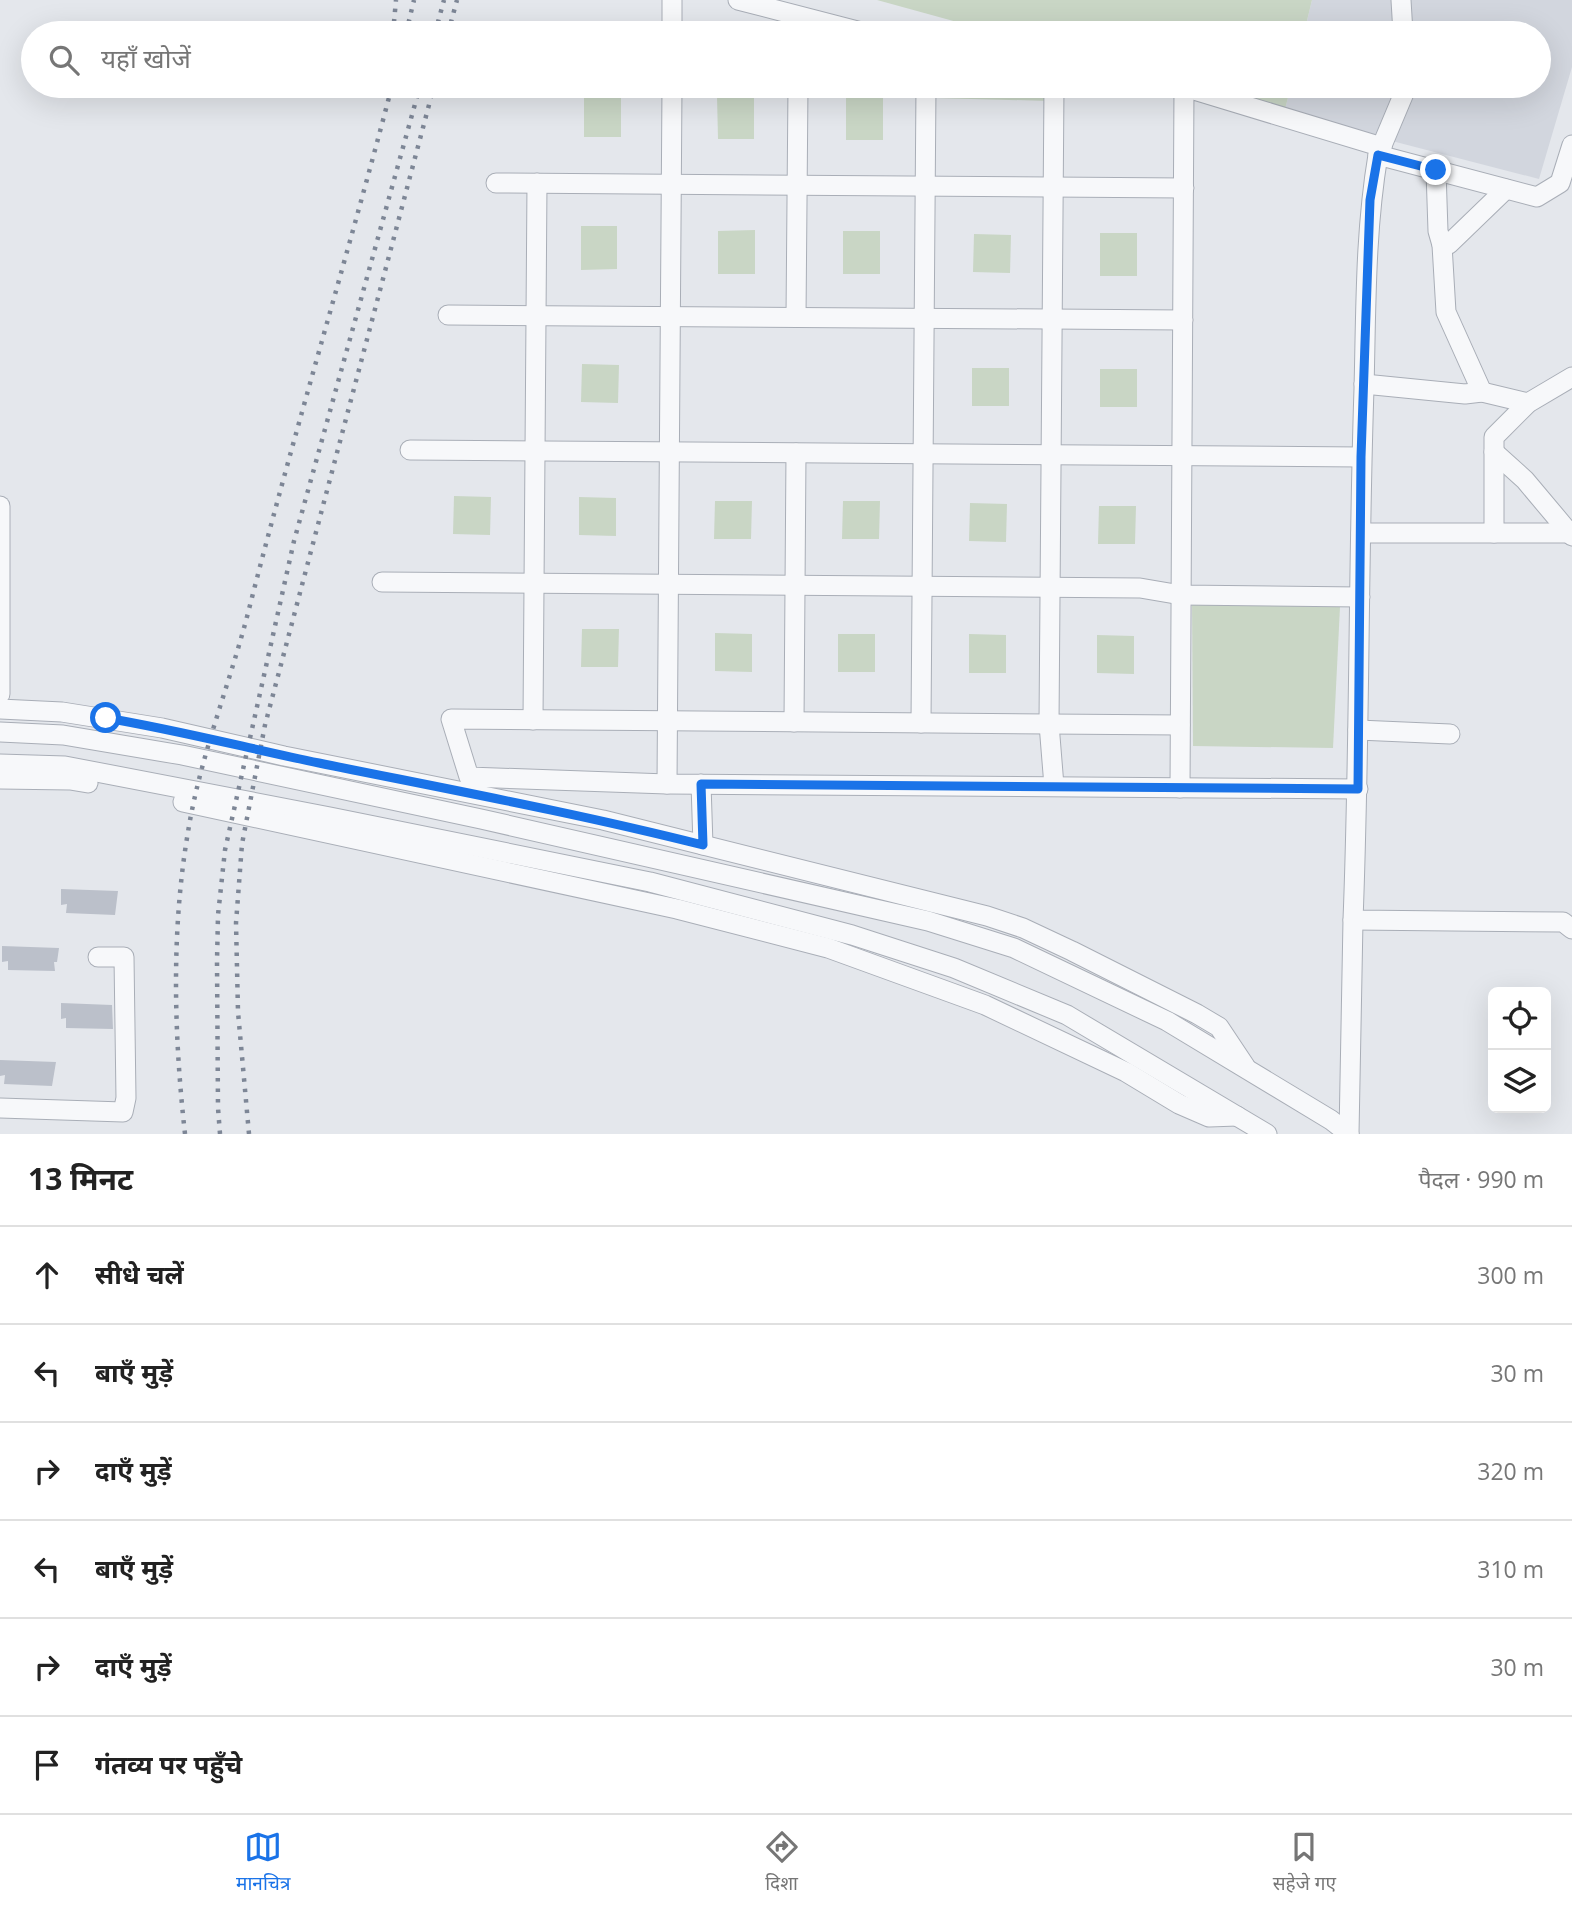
<!DOCTYPE html>
<html lang="hi">
<meta charset="utf-8">
<style>
body{margin:0;font-family:"Open Sans","Noto Sans Devanagari",sans-serif;background:#f2f2f2;color:#222}
.controls{position:absolute;right:21px;bottom:21px;display:grid;overflow:hidden;border-radius:10px;box-shadow:0 7px 28px #0002}
.controls button{width:63px;height:63px;display:grid;place-items:center;padding:0;border:0;border-bottom:2px solid #e0e0e0;background:#fff;color:#222;font:35px sans-serif}
.stop{position:absolute;width:21px;height:21px;margin:-16px;border:5px solid #1a73e8;border-radius:50%;background:#fff}
.stop.end{background:#1a73e8;border-color:#fff;box-shadow:0 2px 7px #0008}
.list{margin:0;padding:0;list-style:none}
h2{display:flex;justify-content:space-between;align-items:center;height:91px;margin:0;padding:0 28px;font-size:30px}
h2 small{font-size:23px;font-weight:400;color:#767676}
.list li{display:grid;grid-template-columns:46px 1fr auto;gap:21px;align-items:center;box-sizing:border-box;height:98px;padding:0 28px;border-top:2px solid #e0e0e0}
.list b{display:block;font-size:26px;white-space:nowrap}
.list em{font-size:23px;font-style:normal;color:#767676}
.icon{flex:none;width:38px;height:38px;fill:none;stroke:currentColor;stroke-width:2;stroke-linecap:round;stroke-linejoin:round}
.map{position:relative;flex:none;width:1572px;height:1134px;overflow:hidden}
.search{position:absolute;background:#fff;box-shadow:0 7px 28px #0002;left:21px;right:21px;top:21px;height:77px;display:flex;align-items:center;gap:18px;box-sizing:border-box;padding:0 24px;border-radius:38px;color:#767676;font-size:26px}
.sheet{height:679px;background:#fff}
nav{display:flex;justify-content:space-around;align-items:center;box-sizing:border-box;height:98px;border-top:2px solid #e0e0e0;background:#fff;font-size:19px;color:#767676}
nav a{display:grid;justify-items:center;gap:4px}
nav .on{color:#1a73e8}
.map>svg:first-child{display:block}
.built{fill:#d2d6de}
.green{fill:#c9d6c5}
.building{fill:#bbc0ca}
.lines{fill:none;stroke-linecap:round;stroke-linejoin:round}
.minor-casing{stroke:#a9aeb7;stroke-width:21}
.minor{stroke:#f7f8fa;stroke-width:19}
.rail{stroke:#7d8696;stroke-width:4.5;stroke-dasharray:3.5 7;stroke-linecap:butt}
.route{stroke:#1a73e8;stroke-width:9}
</style>
<div class="map">
<svg width="1572" height="1134" viewBox="0 0 1572 1134">
<rect width="100%" height="100%" fill="#e4e7ec"/>
<!-- built -->
<path class="built" d="M 1312,0 L 1572,0 L 1572,67 L 1539,179 L 1284,113 L 1291,86 L 1539,86 L 1539,33 L 1304,33 Z"/>
<!-- green -->
<g class="green">
<path d="M 877,0 L 1312,0 L 1304,33 L 997,33 Z"/>
<path d="M 934,86 L 1049,86 L 1050,101 L 934,98 Z"/>
<path d="M 1187,86 L 1291,86 L 1284,113 Z"/>
<rect x="584" y="93" width="37" height="44"/>
<path d="M 754,95 L 754,139 L 718,139 L 717,96 Z"/>
<rect x="846" y="97" width="37" height="43"/>
<path d="M 581,226 L 617,226 L 617,269 L 581,270 Z"/>
<path d="M 755,230 L 755,274 L 718,274 L 718,231 Z"/>
<rect x="843" y="231" width="37" height="43"/>
<rect x="1100" y="233" width="37" height="43"/>
<path d="M 974,234 L 1011,235 L 1010,273 L 973,272 Z"/>
<path d="M 582,364 L 619,365 L 618,403 L 581,402 Z"/>
<rect x="972" y="368" width="37" height="38"/>
<rect x="1100" y="369" width="37" height="38"/>
<path d="M 454,496 L 491,497 L 490,535 L 453,534 Z"/>
<path d="M 579,497 L 616,498 L 616,536 L 579,535 Z"/>
<path d="M 715,501 L 752,501 L 751,539 L 714,539 Z"/>
<path d="M 843,501 L 880,501 L 879,539 L 842,539 Z"/>
<path d="M 970,503 L 1007,504 L 1006,542 L 969,541 Z"/>
<path d="M 1099,506 L 1136,506 L 1135,544 L 1098,544 Z"/>
<path d="M 1192,603 L 1340,607 L 1333,748 L 1193,746 Z"/>
<path d="M 582,629 L 619,629 L 618,667 L 581,667 Z"/>
<path d="M 715,633 L 752,634 L 752,672 L 715,671 Z"/>
<rect x="838" y="634" width="37" height="38"/>
<path d="M 969,634 L 1006,635 L 1006,673 L 969,673 Z"/>
<path d="M 1097,635 L 1134,636 L 1134,674 L 1097,673 Z"/>
</g>
<!-- building -->
<g class="building">
<path d="M 61,889 L 118,891 L 115,915 L 66,913 L 67,904 L 61,905 Z"/>
<path d="M 2,946 L 59,948 L 57,962 L 54,962 L 55,971 L 8,970 L 8,961 L 2,962 Z"/>
<path d="M 61,1003 L 112,1005 L 113,1029 L 66,1028 L 66,1018 L 61,1019 Z"/>
<path d="M 0,1060 L 56,1062 L 52,1086 L 4,1084 L 5,1075 L 0,1076 Z"/>
</g>
<g class="lines">
<!-- minor casing -->
<g class="minor-casing">
<g id="minor">
<path d="M 738,0 L 865,33"/>
<path d="M 1401,0 L 1403,33"/>
<path d="M 672,33 L 672,0"/>
<path d="M 1054,86 L 1049,724 L 1054,786"/>
<path d="M 1572,145 L 1560,183 L 1537,197 L 1378,155 C 1365,232 1366,311 1364,389 C 1358,566 1360,743 1353,920 L 1563,922 L 1572,929"/>
<path d="M 1378,155 L 1407,86"/>
<path d="M 1436,171 L 1438,231 L 1442,245 L 1446,312 L 1482,392"/>
<path d="M 496,183 L 1184,188"/>
<path d="M 1442,245 L 1449,244 L 1506,189"/>
<path d="M 448,315 L 1183,320"/>
<path d="M 796,317 L 798,86"/>
<path d="M 1364,384 L 1465,394 L 1482,392 L 1528,403"/>
<path d="M 410,450 L 1361,457"/>
<path d="M 1494,452 L 1525,480 L 1572,536"/>
<path d="M 0,506 L 0,694"/>
<path d="M 1361,533 L 1569,533"/>
<path d="M 1494,533 L 1494,437 L 1528,403 L 1572,377"/>
<path d="M 382,582 L 1140,588 L 1181,595 L 1360,597"/>
<path d="M 0,709 L 62,712 L 162,728 L 284,756 L 603,820 L 987,916 L 1023,928 L 1072,951 L 1197,1014 L 1219,1027 L 1245,1066"/>
<path d="M 533,720 L 537,183"/>
<path d="M 794,722 L 796,453"/>
<path d="M 921,723 L 926,86"/>
<path d="M 1180,725 L 451,719 L 469,777 L 667,784 L 1358,789"/>
<path d="M 1358,730 L 1450,734"/>
<path d="M 0,732 L 63,735 L 182,755 L 481,819 L 928,921 L 1014,948 L 1167,1021 L 1331,1120 L 1349,1134"/>
<path d="M 0,764 L 65,766 L 330,817 L 650,882 L 852,935 L 954,968 L 1067,1015 L 1267,1134"/>
<path d="M 0,779 L 70,780 L 88,783"/>
<path d="M 667,784 L 672,86"/>
<path d="M 701,784 L 703,845"/>
<path d="M 1180,788 L 1184,87 L 1382,147"/>
<path d="M 183,802 L 677,909 L 828,948 L 985,1005 L 1126,1072 L 1179,1104 L 1209,1117 L 1237,1116"/>
<path d="M 0,1108 L 123,1112 L 126,1098 L 124,957 L 98,957"/>
<path d="M 1349,1134 L 1353,920"/>
</g>
</g>
<!-- minor -->
<use href="#minor" class="minor"/>
<!-- rail -->
<g class="rail">
<path d="M 393,33 L 396,0"/>
<path d="M 406,33 L 414,0"/>
<path d="M 435,33 L 444,0"/>
<path d="M 448,33 L 457,0"/>
<path d="M 185,1134 C 174,1035 171,931 188,832 C 200,757 229,686 248,613 C 293,436 346,262 392,86"/>
<path d="M 220,1134 L 218,1108 L 217,961 L 218,915 L 225,850 L 294,541 L 420,86"/>
<path d="M 249,1134 L 238,1012 L 236,923 L 242,844 L 265,725 L 434,86"/>
</g>
</g>
<g class="lines">
<!-- route -->
<path class="route" d="M 106,718 C 177,730 247,748 319,763 C 447,789 576,813 703,845 L 701,784 L 1358,789 L 1361,457 L 1370,200 L 1378,155 L 1436,170"/>
</g>
</svg>
<div class="controls">
<button><svg class="icon" aria-label="locate" viewBox="0 0 24 24"><circle cx="12" cy="12" r="6"/><path d="M12 2v4M12 18v4M2 12h4M18 12h4"/></svg></button>
<button><svg class="icon" aria-label="layers" viewBox="0 0 24 24"><path d="M12 4l9 5-9 5-9-5zM3 14l9 5 9-5"/></svg></button>
</div>
<div class="stop" style="left:106px;top:718px"></div>
<div class="stop end" style="left:1436px;top:170px"></div>
<div class="search"><svg class="icon" aria-label="search" viewBox="0 0 24 24"><circle cx="10" cy="10" r="6"/><path d="M15 15l6 6"/></svg>यहाँ खोजें</div>
</div>
<section class="sheet">
<h2>13 मिनट<small>पैदल · 990 m</small></h2>
<ul class="list">
<li><svg class="icon" aria-label="ahead" viewBox="0 0 24 24"><path d="M12 20V5M6 11l6-6 6 6"/></svg><div><b>सीधे चलें</b></div><em>300 m</em></li>
<li><svg class="icon" aria-label="left" viewBox="0 0 24 24"><path d="M17 20v-9H6M10 6l-5 5 5 5"/></svg><div><b>बाएँ मुड़ें</b></div><em>30 m</em></li>
<li><svg class="icon" aria-label="right" viewBox="0 0 24 24"><path d="M7 20v-9h11M14 6l5 5-5 5"/></svg><div><b>दाएँ मुड़ें</b></div><em>320 m</em></li>
<li><svg class="icon" aria-label="left" viewBox="0 0 24 24"><path d="M17 20v-9H6M10 6l-5 5 5 5"/></svg><div><b>बाएँ मुड़ें</b></div><em>310 m</em></li>
<li><svg class="icon" aria-label="right" viewBox="0 0 24 24"><path d="M7 20v-9h11M14 6l5 5-5 5"/></svg><div><b>दाएँ मुड़ें</b></div><em>30 m</em></li>
<li><svg class="icon" aria-label="arrive" viewBox="0 0 24 24"><path d="M6 21V4h12l-3 4 3 4H6"/></svg><div><b>गंतव्य पर पहुँचे</b></div></li>
</ul>
</section>
<nav>
<a class="on"><svg class="icon" aria-label="map" viewBox="0 0 24 24"><path d="M3 6l6-2 6 2 6-2v14l-6 2-6-2-6 2zM9 4v14M15 6v14"/></svg>मानचित्र</a>
<a><svg class="icon" aria-label="directions" viewBox="0 0 24 24"><path d="M12 3l9 9-9 9-9-9zM9 14v-3h6M13 9l2 2-2 2"/></svg>दिशा</a>
<a><svg class="icon" aria-label="saved" viewBox="0 0 24 24"><path d="M7 4h10v16l-5-4-5 4z"/></svg>सहेजे गए</a>
</nav>
